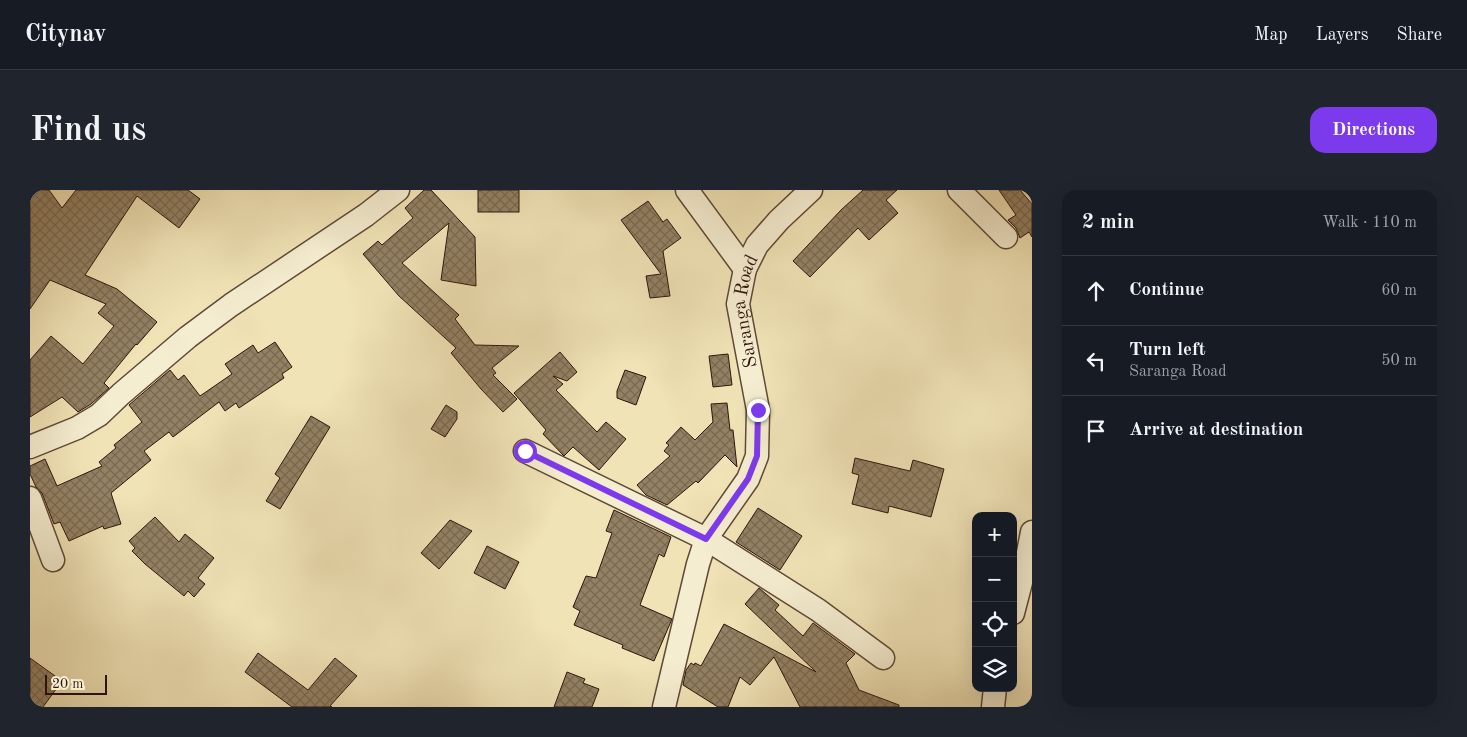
<!DOCTYPE html>
<meta charset="utf-8">
<style>
body{margin:0;font-family:"Old Standard TT",serif;background:#20242c;color:#f1f3f6}
.controls{position:absolute;right:15px;bottom:15px;display:grid;overflow:hidden;border-radius:10px;box-shadow:0 5px 20px #0002}
.controls button{width:45px;height:45px;display:grid;place-items:center;padding:0;border:0;border-bottom:1px solid #363941;background:#171b24;color:#f1f3f6;font:25px sans-serif}
.scale{position:absolute;left:15px;bottom:12px;width:62px;box-sizing:border-box;padding-left:5px;border:2px solid #2f160c;border-top:0;font-size:14px;line-height:18px;white-space:nowrap;color:#2f160c;-webkit-text-stroke:4px #f5edd0;paint-order:stroke}
.stop{position:absolute;width:15px;height:15px;margin:-11px;border:4px solid #7c3aed;border-radius:50%;background:#fff}
.stop.end{background:#7c3aed;border-color:#fff;box-shadow:0 1px 5px #0008}
.list{margin:0;padding:0;list-style:none}
h2{display:flex;justify-content:space-between;align-items:center;height:65px;margin:0;padding:0 20px;font-size:21px}
h2 small{font-size:16px;font-weight:400;color:#9ea1a6}
.list li{display:grid;grid-template-columns:32px 1fr auto;gap:15px;align-items:center;box-sizing:border-box;height:70px;padding:0 20px;border-top:1px solid #363941}
.list b{display:block;font-size:19px;white-space:nowrap}
.list p{margin:0;font-size:16px;white-space:nowrap;color:#9ea1a6}
.list em{font-size:16px;font-style:normal;color:#9ea1a6}
.icon{flex:none;width:28px;height:28px;fill:none;stroke:currentColor;stroke-width:2;stroke-linecap:round;stroke-linejoin:round}
.map{position:relative;flex:none;width:1002px;height:517px;overflow:hidden;border-radius:15px}
header{display:flex;align-items:center;gap:30px;box-sizing:border-box;height:70px;padding:0 25px;background:#171b24;border-bottom:1px solid #363941}
header strong{font-size:24px}
nav{display:flex;gap:28px;margin-inline-start:auto;font-size:18px}
.intro{display:flex;align-items:center;justify-content:space-between;box-sizing:border-box;height:120px;padding:0 30px}
h1{margin:0;font-size:35px}
.button{padding:12px 22px;border-radius:15px;background:#7c3aed;color:#fff;font-size:18px;font-weight:700}
main{display:flex;gap:30px;padding:0 30px}
aside{flex:1;background:#171b24;border-radius:15px;box-shadow:0 5px 20px #0002}
.map>svg:first-child{display:block}
.building{fill:url(#building-cross-hatch);stroke:#2f160c}
.lines{fill:none;stroke-linecap:round;stroke-linejoin:round}
.minor-casing{stroke:#5f4936;stroke-width:25}
.minor{stroke:#f5edd0;stroke-width:22}
.route{stroke:#7c3aed;stroke-width:6}
.labels{text-anchor:middle;stroke-width:4.5;stroke-linejoin:round;paint-order:stroke}
.street-label{font-size:19px;fill:#2f160c;stroke:#f5edd0}
</style>
<header>
<strong>Citynav</strong>
<nav><a>Map</a><a>Layers</a><a>Share</a></nav>
</header>
<div class="intro"><h1>Find us</h1><a class="button">Directions</a></div>
<main>
<div class="map">
<svg width="1002" height="517" viewBox="0 0 1002 517">
<defs>
<pattern id="building-cross-hatch" width="8" height="8" patternUnits="userSpaceOnUse" patternTransform="scale(1.25)"><rect width="8" height="8" fill="#938164"/><path d="M0 0l8 8M0 8l8-8" fill="none" stroke="#786951"/></pattern>
</defs>
<rect width="100%" height="100%" fill="#f0e3b6"/>
<filter id="stains"><feTurbulence type="fractalNoise" baseFrequency=".004" numOctaves="4"/><feColorMatrix values="0 0 0 0 .2 0 0 0 0 .09 0 0 0 0 .02 0 0 0 .5 -.17"/></filter>
<radialGradient id="worn" r=".72"><stop offset=".6" stop-color="#630" stop-opacity="0"/><stop offset="1" stop-color="#630" stop-opacity=".3"/></radialGradient>
<!-- building -->
<g class="building">
<path d="M 0,0 L 19,0 L 32,18 L 46,0 L 158,0 L 170,9 L 149,38 L 107,6 L 55,85 L 87,99 L 127,132 L 107,155 L 106,154 L 74,193 L 79,198 L 61,214 L 48,222 L 32,207 L 0,227 L 0,170 L 21,146 L 53,174 L 84,136 L 68,123 L 76,114 L 20,90 L 0,119 Z"/>
<path d="M 394,0 L 401,0 L 445,47 L 446,96 L 411,90 L 419,33 L 372,73 L 429,125 L 425,129 L 445,155 L 489,156 L 462,178 L 466,183 L 463,185 L 487,209 L 473,222 L 451,199 L 421,163 L 426,158 L 369,106 L 333,64 L 348,51 L 352,55 L 383,28 L 375,18 Z"/>
<rect x="448" y="0" width="41" height="22"/>
<path d="M 833,0 L 867,0 L 856,10 L 868,23 L 839,50 L 828,38 L 780,87 L 763,71 L 811,20 Z"/>
<path d="M 969,0 L 990,0 L 1002,14 L 1002,47 L 999,42 L 990,48 L 986,38 L 978,30 L 986,25 Z"/>
<path d="M 618,11 L 633,32 L 637,29 L 651,48 L 633,61 L 640,106 L 620,108 L 616,86 L 631,84 L 591,30 Z"/>
<path d="M 245,152 L 262,177 L 252,184 L 254,188 L 209,218 L 206,213 L 195,221 L 189,212 L 143,247 L 139,242 L 114,261 L 121,270 L 81,303 L 91,334 L 74,339 L 73,336 L 39,351 L 30,332 L 24,334 L 12,303 L 6,297 L 0,284 L 0,276 L 15,269 L 27,296 L 72,276 L 69,272 L 86,258 L 84,255 L 112,232 L 99,215 L 140,180 L 148,190 L 154,185 L 170,206 L 202,184 L 195,174 L 223,155 L 228,163 Z"/>
<path d="M 530,162 L 547,182 L 537,191 L 523,186 L 533,194 L 526,200 L 567,242 L 576,232 L 596,249 L 569,280 L 543,257 L 534,266 L 513,244 L 516,240 L 484,203 Z"/>
<path d="M 698,164 L 702,195 L 683,197 L 679,166 Z"/>
<path d="M 595,180 L 616,187 L 606,215 L 587,208 L 587,201 Z"/>
<path d="M 697,213 L 700,240 L 703,240 L 707,277 L 695,265 L 668,293 L 666,291 L 637,315 L 616,305 L 607,295 L 640,266 L 634,261 L 639,255 L 636,253 L 651,237 L 665,250 L 683,232 L 681,214 Z"/>
<path d="M 416,215 L 427,222 L 427,229 L 415,247 L 401,239 Z"/>
<path d="M 281,226 L 300,237 L 250,319 L 236,311 L 250,288 L 245,284 Z"/>
<path d="M 825,268 L 880,281 L 883,270 L 914,279 L 901,327 L 859,316 L 858,323 L 822,314 L 829,285 L 822,283 Z"/>
<path d="M 728,318 L 772,346 L 750,380 L 706,352 Z"/>
<path d="M 584,320 L 641,347 L 634,367 L 629,364 L 610,415 L 642,429 L 624,471 L 592,458 L 593,455 L 544,435 L 550,421 L 543,417 L 556,386 L 566,388 L 582,343 L 576,341 Z"/>
<path d="M 125,327 L 149,352 L 155,344 L 184,368 L 168,388 L 175,394 L 164,407 L 158,401 L 154,406 L 115,374 L 102,361 L 105,358 L 99,351 Z"/>
<path d="M 420,330 L 442,341 L 409,379 L 391,363 Z"/>
<path d="M 457,356 L 489,372 L 475,399 L 444,383 Z"/>
<path d="M 729,398 L 749,415 L 745,420 L 773,446 L 783,433 L 825,464 L 816,473 L 829,500 L 869,515 L 869,517 L 770,517 L 744,467 L 720,495 L 710,487 L 698,517 L 688,517 L 653,495 L 656,480 L 661,473 L 664,475 L 665,473 L 671,476 L 694,434 L 786,482 L 715,414 Z"/>
<path d="M 228,463 L 278,500 L 305,468 L 327,486 L 300,516 L 302,517 L 262,517 L 215,482 Z"/>
<path d="M 0,468 L 32,491 L 13,517 L 0,517 Z"/>
<path d="M 537,482 L 555,489 L 553,493 L 569,499 L 562,517 L 524,517 Z"/>
</g>
<g class="lines">
<!-- minor casing -->
<g class="minor-casing">
<g id="minor">
<path d="M 657,0 L 715,79"/>
<path d="M 929,0 L 976,47"/>
<path d="M 0,257 L 47,238 L 69,225 L 91,204 L 158,147 L 201,115 L 336,25 L 368,0"/>
<path d="M 495,261 L 676,349 L 788,420 L 853,468"/>
<path d="M 0,308 L 23,370"/>
<path d="M 983,423 L 996,373 L 1002,342"/>
<path id="s1" d="M 634,517 L 668,374 L 676,349 L 718,289 L 727,266 L 728,220 L 708,114 L 715,79 L 727,55 L 749,30 L 781,0"/>
<path d="M 963,517 L 965,498"/>
</g>
</g>
<!-- minor -->
<use href="#minor" class="minor"/>
</g>
<g class="lines">
<!-- route -->
<path class="route" d="M 495,261 L 676,349 L 718,289 L 727,266 L 728,220"/>
</g>
<g class="labels">
<!-- street labels -->
<g class="street-label">
<text dy="7" stroke="none"><textPath href="#s1" startOffset="418">Saranga Road</textPath></text>
</g>
</g>
<rect width="100%" height="100%" filter="url(#stains)"/>
<rect width="100%" height="100%" fill="url(#worn)"/>
</svg>
<div class="controls">
<button>+</button>
<button>−</button>
<button><svg class="icon" aria-label="locate" viewBox="0 0 24 24"><circle cx="12" cy="12" r="6"/><path d="M12 2v4M12 18v4M2 12h4M18 12h4"/></svg></button>
<button><svg class="icon" aria-label="layers" viewBox="0 0 24 24"><path d="M12 4l9 5-9 5-9-5zM3 14l9 5 9-5"/></svg></button>
</div>
<div class="scale">20 m</div>
<div class="stop" style="left:495px;top:261px"></div>
<div class="stop end" style="left:728px;top:220px"></div>
</div>
<aside>
<h2>2 min<small>Walk · 110 m</small></h2>
<ul class="list">
<li><svg class="icon" aria-label="ahead" viewBox="0 0 24 24"><path d="M12 20V5M6 11l6-6 6 6"/></svg><div><b>Continue</b></div><em>60 m</em></li>
<li><svg class="icon" aria-label="left" viewBox="0 0 24 24"><path d="M17 20v-9H6M10 6l-5 5 5 5"/></svg><div><b>Turn left</b><p>Saranga Road</p></div><em>50 m</em></li>
<li><svg class="icon" aria-label="arrive" viewBox="0 0 24 24"><path d="M6 21V4h12l-3 4 3 4H6"/></svg><div><b>Arrive at destination</b></div></li>
</ul>
</aside>
</main>
